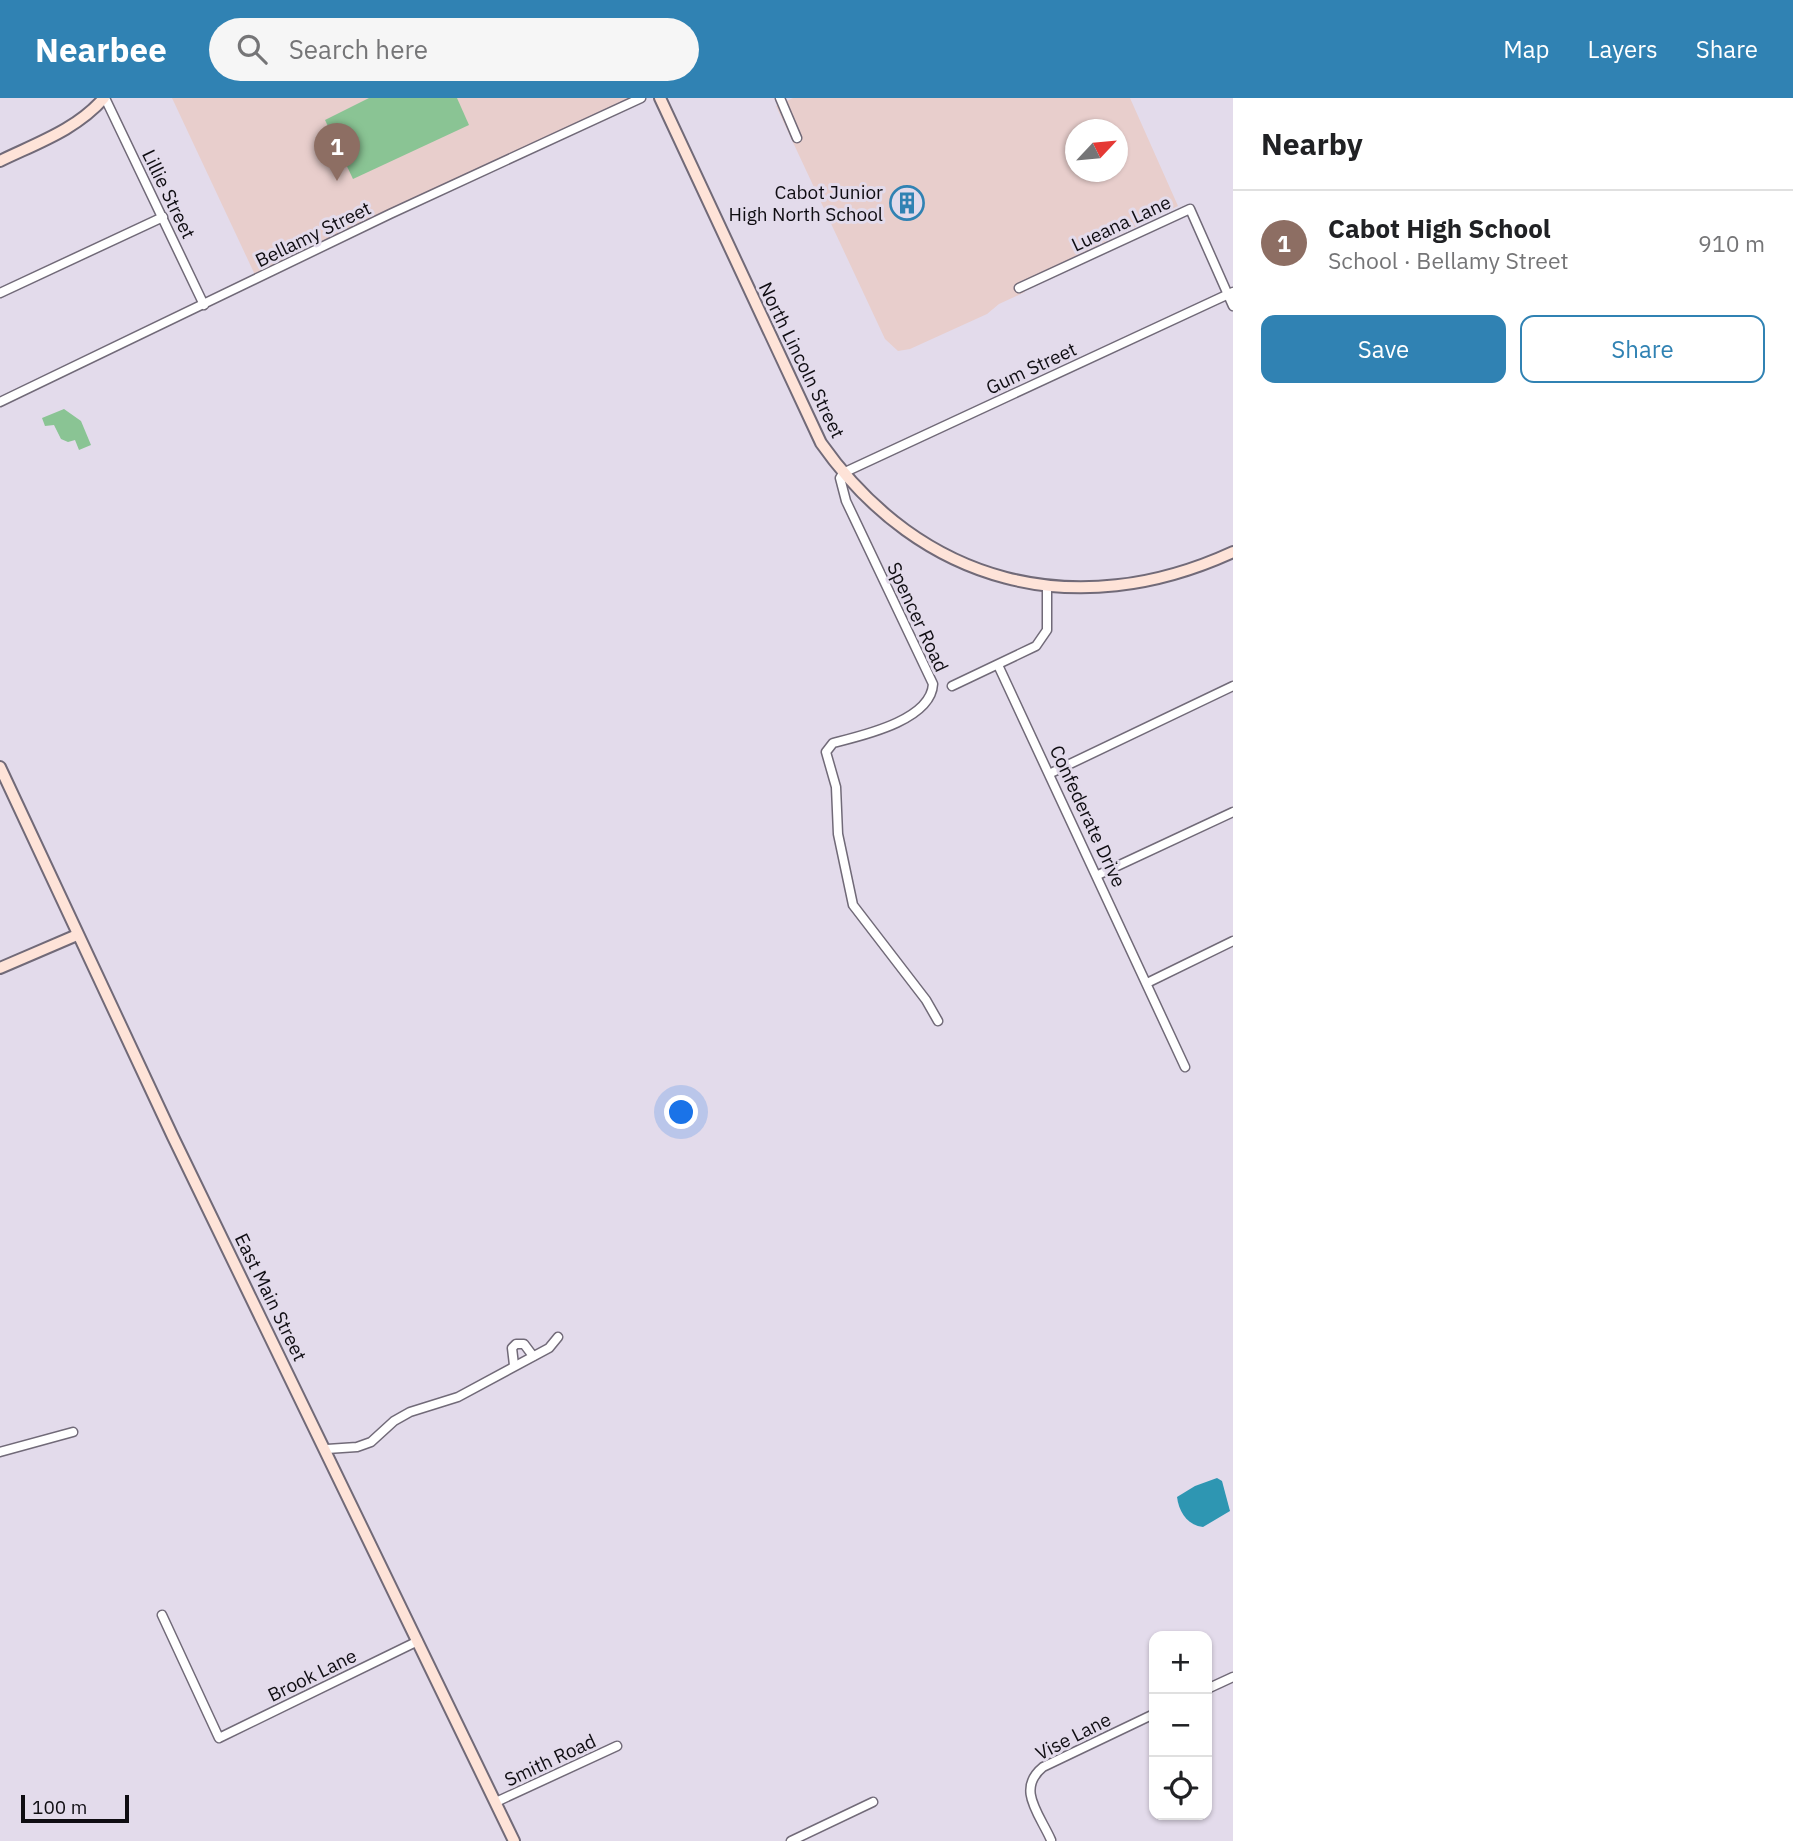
<!DOCTYPE html>
<meta charset="utf-8">
<style>
body{margin:0;font-family:"IBM Plex Sans",sans-serif;background:#f6f6f6;color:#202124}
.controls{position:absolute;right:21px;bottom:21px;display:grid;overflow:hidden;border-radius:14px;box-shadow:0 2px 5px #0004}
.controls button{width:63px;height:63px;display:grid;place-items:center;padding:0;border:0;border-bottom:2px solid #e0e0e0;background:#fff;color:#202124;font:35px sans-serif}
.compass{position:absolute;left:1065px;top:21px;width:63px;height:63px;border-radius:50%;background:#fff;box-shadow:0 2px 5px #0004;rotate:64deg}
.scale{position:absolute;left:21px;bottom:18px;width:108px;box-sizing:border-box;padding-left:7px;border:4px solid #0f0d12;border-top:0;font-size:19px;line-height:24px;white-space:nowrap;color:#0f0d12;-webkit-text-stroke:5px #e3dbeb;paint-order:stroke}
.you{position:absolute;left:682px;top:1015px;width:24px;height:24px;margin:-18px;border:5px solid #fff;border-radius:50%;background:#1a73e8;box-shadow:0 0 0 10px #1a73e833}
.badge{display:grid;place-items:center;width:46px;height:46px;border-radius:50%;background:#3082b3;color:#fff;font-size:23px;font-weight:700}
.pin{position:absolute;translate:-50% -58px;filter:drop-shadow(0 2px 4px #0008)}
.pin::after{content:'';position:absolute;top:37px;width:24px;height:21px;background:inherit;clip-path:polygon(0 0,100% 0,50% 100%)}
.list{margin:0;padding:0;list-style:none}
h2{display:flex;justify-content:space-between;align-items:center;height:91px;margin:0;padding:0 28px;font-size:30px}
h2 small{font-size:23px;font-weight:400;color:#757577}
.list li{display:grid;grid-template-columns:46px 1fr auto;gap:21px;align-items:center;box-sizing:border-box;height:105px;padding:0 28px;border-top:2px solid #e0e0e0}
.list b{display:block;font-size:26px;white-space:nowrap}
.list p{margin:0;font-size:23px;white-space:nowrap;color:#757577}
.list em{font-size:23px;font-style:normal;color:#757577}
.actions{display:flex;gap:14px;padding:21px 28px}
.actions a{flex:1;padding:16px 0;border:2px solid #3082b3;border-radius:14px;text-align:center;font-size:24px;color:#3082b3}
.actions .main{background:#3082b3;color:#fff}
.icon{flex:none;width:38px;height:38px;fill:none;stroke:currentColor;stroke-width:2;stroke-linecap:round;stroke-linejoin:round}
.map{position:relative;flex:none;width:1233px;height:1743px;overflow:hidden}
header{display:flex;align-items:center;gap:42px;box-sizing:border-box;height:98px;padding:0 35px;background:#3082b3;color:#fff}
header strong{font-size:33px}
nav{display:flex;gap:38px;margin-inline-start:auto;font-size:24px}
.search{width:490px;height:63px;background:#f6f6f6;display:flex;align-items:center;gap:18px;box-sizing:border-box;padding:0 24px;border-radius:38px;color:#757577;font-size:26px}
main{display:flex}
aside{flex:1;background:#fff}
.map>svg:first-child{display:block}
.education{fill:#e8cecc;fill-rule:evenodd}
.green{fill:#8ac494}
.water{fill:#2e96b2}
.lines{fill:none;stroke-linecap:round;stroke-linejoin:round}
.street-casing{stroke:#716a78;stroke-width:11}
.secondary-casing{stroke:#716a78;stroke-width:14}
.street{stroke:#fff;stroke-width:8}
.secondary{stroke:#fee3d8;stroke-width:10}
.labels{text-anchor:middle;stroke-width:6;stroke-linejoin:round;paint-order:stroke}
.poi-label{font-size:19px;fill:#0f0d12;stroke:#e3dbeb;text-anchor:end}
.street-label{font-size:19px;fill:#0f0d12;stroke:#e3dbeb}
</style>
<header>
<strong>Nearbee</strong>
<div class="search"><svg class="icon" aria-label="search" viewBox="0 0 24 24"><circle cx="10" cy="10" r="6"/><path d="M15 15l6 6"/></svg>Search here</div>
<nav><a>Map</a><a>Layers</a><a>Share</a></nav>
</header>
<main>
<div class="map">
<svg width="1233" height="1743" viewBox="0 0 1233 1743">
<rect width="100%" height="100%" fill="#e3dbeb"/>
<!-- education -->
<g class="education">
<path d="M 172,0 L 641,0 L 256,179 Z"/>
<path d="M 793,0 L 1130,0 L 1178,108 L 1021,185 L 1025,194 L 999,206 L 987,216 L 910,251 L 898,253 L 885,241 L 776,8 ZM 1076,32 L 1118,32 L 1118,74 L 1076,74 Z"/>
</g>
<!-- green -->
<g class="green">
<path d="M 369,0 L 457,0 L 469,27 L 353,81 L 325,22 Z"/>
<path d="M 64,311 L 81,323 L 91,347 L 79,352 L 75,342 L 68,344 L 61,341 L 54,327 L 45,328 L 42,320 Z"/>
</g>
<!-- water -->
<path class="water" d="M 1217,1380 L 1222,1383 L 1230,1413 L 1203,1429 C 1187,1427 1179,1414 1177,1399 L 1195,1388 Z"/>
<g class="lines">
<!-- street casing -->
<g class="street-casing">
<g id="street">
<path d="M 105,0 L 204,207"/>
<path d="M 780,0 L 797,40"/>
<path d="M 1019,190 L 1190,111 L 1233,208"/>
<path d="M 0,195 L 163,119"/>
<path d="M 0,304 L 390,116 L 641,0"/>
<path d="M 998,567 L 1185,969"/>
<path d="M 952,588 L 1036,548 L 1047,532 L 1047,489"/>
<path d="M 1051,675 L 1233,588"/>
<path d="M 1098,777 L 1233,714"/>
<path d="M 1147,885 L 1233,843"/>
<path d="M 938,923 L 926,902 L 853,807 L 838,736 L 836,689 L 826,654 L 833,645 C 860,638 931,623 933,586 L 846,403 L 840,380 L 843,375 L 1233,194"/>
<path d="M 514,1267 L 512,1250 L 516,1246 L 524,1246 L 533,1258"/>
<path d="M 327,1351 L 357,1349 L 371,1344 L 394,1323 L 410,1314 L 458,1299 L 549,1250 L 558,1239"/>
<path d="M 0,1354 L 73,1334"/>
<path d="M 162,1517 L 219,1640 L 418,1543"/>
<path d="M 1207,1591 L 1233,1579"/>
<path d="M 496,1704 L 617,1648"/>
<path d="M 1051,1742 C 1039,1715 1016,1691 1043,1669 L 1154,1616"/>
<path d="M 791,1743 L 873,1704"/>
</g>
</g>
<!-- secondary casing -->
<g class="secondary-casing">
<g id="secondary">
<path d="M 660,0 L 821,345 C 921,487 1076,526 1233,454"/>
<path d="M 0,63 C 37,45 76,32 104,0"/>
<path d="M 0,669 L 173,1039 L 514,1743"/>
<path d="M 0,870 L 77,837"/>
</g>
</g>
<!-- street -->
<use href="#street" class="street"/>
<!-- secondary -->
<use href="#secondary" class="secondary"/>
</g>
<!-- icons -->
<defs>
<g id="building-ring" transform="scale(1.75)"><circle r="9.5" fill="#e3dbeb" stroke="#3082b3" stroke-width="1.5"/><path d="M-4-6H4V6H1V3H-1V6H-4ZM-2.5-4.3h1.7v1.8h-1.7ZM.8-4.3h1.7v1.8H.8ZM-2.5-1h1.7V.8h-1.7ZM.8-1h1.7V.8H.8Z" fill="#3082b3"/></g>
</defs>
<g fill-rule="evenodd">
<use href="#building-ring" x="907" y="105"/>
</g>
<g class="labels">
<!-- poi labels -->
<g class="poi-label">
<text x="883" y="101">Cabot Junior<tspan x="883" dy="22">High North School</tspan></text>
</g>
<!-- street labels -->
<g class="street-label">
<text transform="translate(169 96) rotate(64)" y="7">Lillie Street</text>
<text transform="translate(1121 125) rotate(-25)" y="7">Lueana Lane</text>
<text transform="translate(313 136) rotate(-26)" y="7">Bellamy Street</text>
<text transform="translate(802 262) rotate(64)" y="7">North Lincoln Street</text>
<text transform="translate(1031 270) rotate(-25)" y="7">Gum Street</text>
<text transform="translate(918 519) rotate(65)" y="7">Spencer Road</text>
<text transform="translate(1088 718) rotate(65)" y="7">Confederate Drive</text>
<text transform="translate(271 1199) rotate(64)" y="7">East Main Street</text>
<text transform="translate(312 1577) rotate(-26)" y="7">Brook Lane</text>
<text transform="translate(1073 1638) rotate(-27)" y="7">Vise Lane</text>
<text transform="translate(550 1662) rotate(-25)" y="7">Smith Road</text>
</g>
</g>
</svg>
<div class="controls">
<button>+</button>
<button>−</button>
<button><svg class="icon" aria-label="locate" viewBox="0 0 24 24"><circle cx="12" cy="12" r="6"/><path d="M12 2v4M12 18v4M2 12h4M18 12h4"/></svg></button>
</div>
<svg class="compass" viewBox="-18 -18 36 36"><path d="M0-13l5 13h-10z" fill="#e53935"/><path d="M0 13l5-13h-10z" fill="#757577"/></svg>
<div class="scale">100 m</div>
<div class="you"></div>
<div class="pin badge" style="left:337px;top:83px;background:#8d6e63">1</div>
</div>
<aside>
<h2>Nearby<small></small></h2>
<ul class="list">
<li><span class="badge" style="background:#8d6e63">1</span><div><b>Cabot High School</b><p>School · Bellamy Street</p></div><em>910 m</em></li>
</ul>
<div class="actions"><a class="main">Save</a><a>Share</a></div>
</aside>
</main>
